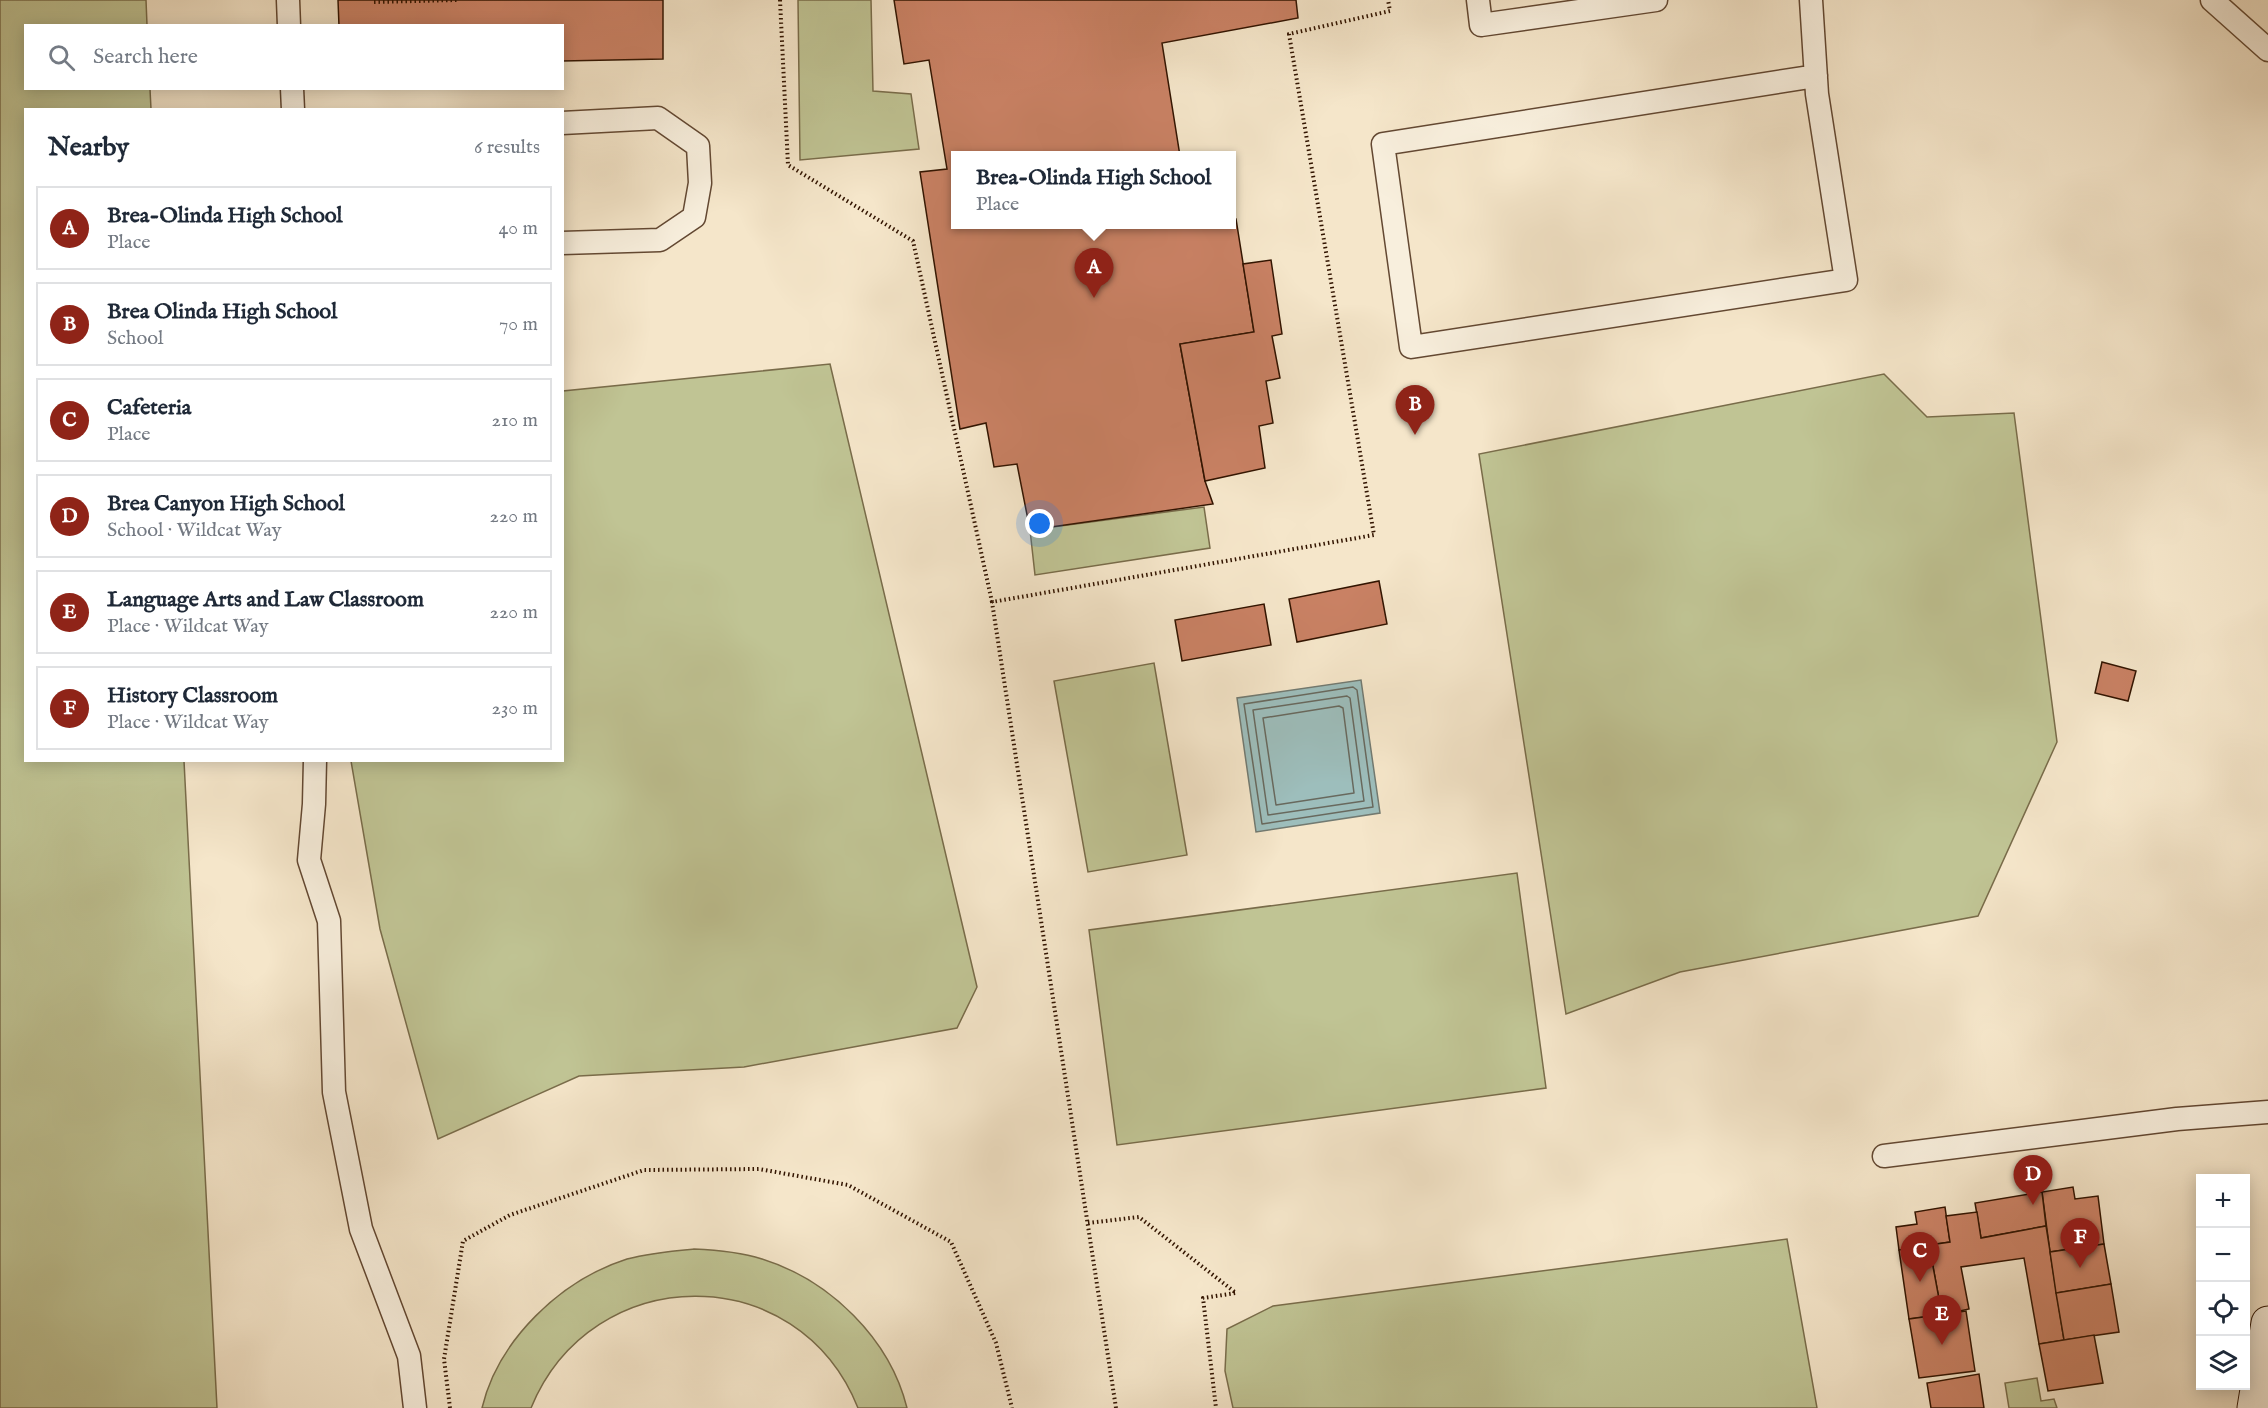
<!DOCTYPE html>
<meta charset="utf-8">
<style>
body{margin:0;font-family:"IM FELL English",serif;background:#f2f2f3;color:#1f2937}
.controls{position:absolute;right:18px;bottom:18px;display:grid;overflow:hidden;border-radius:0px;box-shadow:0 3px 15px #0003}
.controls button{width:54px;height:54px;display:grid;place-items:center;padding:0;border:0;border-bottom:2px solid #e0e1e3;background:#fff;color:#1f2937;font:30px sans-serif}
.you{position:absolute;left:1040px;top:524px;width:21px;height:21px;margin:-15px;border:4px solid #fff;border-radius:50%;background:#1a73e8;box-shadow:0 0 0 9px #1a73e833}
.badge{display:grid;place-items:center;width:39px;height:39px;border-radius:50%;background:#8f2418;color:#fff;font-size:20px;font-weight:700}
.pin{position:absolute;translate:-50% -50px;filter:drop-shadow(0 2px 3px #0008)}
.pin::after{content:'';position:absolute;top:32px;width:21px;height:18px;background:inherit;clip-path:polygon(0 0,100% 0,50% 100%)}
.popup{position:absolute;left:951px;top:151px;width:285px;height:78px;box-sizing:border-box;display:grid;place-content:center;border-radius:0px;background:#fff;filter:drop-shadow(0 2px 4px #0005);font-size:20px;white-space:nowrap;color:#747a83}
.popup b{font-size:22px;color:#1f2937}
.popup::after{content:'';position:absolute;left:50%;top:100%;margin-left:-12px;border:12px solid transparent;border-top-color:#fff}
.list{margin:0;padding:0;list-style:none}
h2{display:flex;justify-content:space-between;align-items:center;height:78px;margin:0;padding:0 24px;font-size:26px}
h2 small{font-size:20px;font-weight:400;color:#747a83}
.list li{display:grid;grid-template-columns:39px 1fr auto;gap:18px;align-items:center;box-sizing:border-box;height:84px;margin:0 12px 12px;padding:0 12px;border:2px solid #e0e1e3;border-radius:0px}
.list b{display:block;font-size:22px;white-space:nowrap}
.list p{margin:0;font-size:20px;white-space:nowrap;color:#747a83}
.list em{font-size:20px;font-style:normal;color:#747a83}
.icon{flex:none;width:33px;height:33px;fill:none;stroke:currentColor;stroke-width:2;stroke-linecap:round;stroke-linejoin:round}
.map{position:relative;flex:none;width:2268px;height:1408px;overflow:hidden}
.search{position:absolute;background:#fff;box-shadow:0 3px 15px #0003;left:24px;top:24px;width:540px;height:66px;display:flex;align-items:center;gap:15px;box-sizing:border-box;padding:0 21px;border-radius:0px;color:#747a83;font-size:22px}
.panel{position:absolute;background:#fff;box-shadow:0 3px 15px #0003;left:24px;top:108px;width:540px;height:654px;border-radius:0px}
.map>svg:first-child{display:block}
.green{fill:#c0c494;stroke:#796c4a;stroke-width:1.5}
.water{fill:#9dbebc;stroke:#727a71;stroke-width:1.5}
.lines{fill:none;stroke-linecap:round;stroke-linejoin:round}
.shore{stroke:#68695e;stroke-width:1.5}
.building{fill:#c98164;stroke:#321400;stroke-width:1.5}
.lane-casing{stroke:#634832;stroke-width:25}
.secondary-casing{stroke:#321400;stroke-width:35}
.path{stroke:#321400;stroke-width:4;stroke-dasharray:1.5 3;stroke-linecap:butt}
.lane{stroke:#f8efdd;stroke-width:22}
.secondary{stroke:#f8efdd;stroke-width:33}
</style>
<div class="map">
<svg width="2268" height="1408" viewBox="0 0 2268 1408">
<rect width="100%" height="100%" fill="#f5e6ca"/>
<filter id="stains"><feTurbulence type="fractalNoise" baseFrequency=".00333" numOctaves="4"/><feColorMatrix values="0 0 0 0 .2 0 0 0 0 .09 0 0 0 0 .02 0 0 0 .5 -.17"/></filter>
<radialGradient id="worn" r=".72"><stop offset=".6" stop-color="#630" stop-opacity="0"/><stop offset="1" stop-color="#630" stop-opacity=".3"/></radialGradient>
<!-- green -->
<g class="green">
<path d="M 0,0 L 146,0 L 147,25 L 26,26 L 26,88 L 150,89 L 151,109 L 26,110 L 26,760 L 184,761 L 217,1408 L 0,1408 Z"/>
<path d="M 798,0 L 871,0 L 873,91 L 911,94 L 919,149 L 800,160 Z"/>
<path d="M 830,364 L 977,987 L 957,1028 L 744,1067 L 579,1076 L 438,1139 L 380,929 L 351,761 L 562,760 L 563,391 Z"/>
<path d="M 1884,374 L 1927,417 L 2014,413 L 2057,742 L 1978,916 L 1680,972 L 1566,1014 L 1479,454 Z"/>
<path d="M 1204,507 L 1210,548 L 1035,575 L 1030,530 Z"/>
<path d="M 1154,663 L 1187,855 L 1088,872 L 1054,681 Z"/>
<path d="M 1517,873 L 1546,1088 L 1117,1145 L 1089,930 Z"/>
<path d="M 1787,1239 L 1817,1408 L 1233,1408 L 1225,1371 L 1227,1329 L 1273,1306 Z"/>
<path d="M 694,1249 C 718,1250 740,1252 762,1259 C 830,1280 890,1339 907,1408 L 858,1408 C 798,1258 592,1260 531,1408 L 482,1408 C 498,1340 561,1280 627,1259 C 649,1253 672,1251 694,1249 Z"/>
<path d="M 2037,1378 L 2041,1401 L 2054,1399 L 2057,1408 L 2009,1408 L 2005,1383 Z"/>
</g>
<!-- water -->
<path class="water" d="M 1361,680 L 1380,813 L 1256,832 L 1237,698 Z"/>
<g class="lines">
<!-- shore -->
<g class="shore">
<path d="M 1353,687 L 1357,690 L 1373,807 L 1262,824 L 1244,704 Z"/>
<path d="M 1347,696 L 1350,698 L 1364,801 L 1268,815 L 1253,710 Z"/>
<path d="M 1339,706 L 1343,708 L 1354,793 L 1276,805 L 1263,718 Z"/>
</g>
</g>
<!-- building -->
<g class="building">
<path d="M 338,0 L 663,0 L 663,59 L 562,61 L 562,26 L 339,26 Z"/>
<path d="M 894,0 L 1296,0 L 1298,18 L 1162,43 L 1180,156 L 956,156 L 956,224 L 1232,224 L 1232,219 L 1236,219 L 1254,332 L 1180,344 L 1205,481 L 1213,504 L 1030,530 L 1017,464 L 994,467 L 986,423 L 960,429 L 920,172 L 947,169 L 929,60 L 904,64 Z"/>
<path d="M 1271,260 L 1282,334 L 1272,336 L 1280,378 L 1266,381 L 1273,423 L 1259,426 L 1265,468 L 1205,481 L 1180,344 L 1254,332 L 1243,264 Z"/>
<path d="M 1379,581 L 1387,624 L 1297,642 L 1289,599 Z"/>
<path d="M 1264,604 L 1271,645 L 1182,661 L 1175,620 Z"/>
<path d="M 2102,662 L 2136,671 L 2128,701 L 2095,693 Z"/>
<path d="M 2073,1187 L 2075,1199 L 2098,1196 L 2104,1244 L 2050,1252 L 2042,1192 Z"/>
<path d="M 2042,1192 L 2046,1226 L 1981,1238 L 1975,1203 Z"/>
<path d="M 1945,1207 L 1950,1242 L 1899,1250 L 1896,1227 L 1917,1224 L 1915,1212 Z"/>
<path d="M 1977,1212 L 1981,1238 L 2046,1226 L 2064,1340 L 2039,1344 L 2024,1258 L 1961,1267 L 1969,1309 L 1942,1315 L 1929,1245 L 1950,1242 L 1946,1216 Z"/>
<path d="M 2104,1244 L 2111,1284 L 2056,1293 L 2050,1252 Z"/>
<path d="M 1929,1245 L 1942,1315 L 1909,1319 L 1899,1250 Z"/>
<path d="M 2111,1284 L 2119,1332 L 2064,1340 L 2056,1293 Z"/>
<path d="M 1966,1311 L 1975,1371 L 1919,1378 L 1909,1319 Z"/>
<path d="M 2094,1335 L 2103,1383 L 2048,1391 L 2039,1344 Z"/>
<path d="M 1979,1374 L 1984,1408 L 1931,1408 L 1927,1383 Z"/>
</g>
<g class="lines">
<!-- lane casing -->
<g class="lane-casing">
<g id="lane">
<path d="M 288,0 L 289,26"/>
<path d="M 1478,0 L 1481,25 L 1656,0"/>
<path d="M 1811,0 L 1817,94 L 1846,280 L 1411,347 L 1383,144 L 1816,76"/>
<path d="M 2212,0 L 2268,50"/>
<path d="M 292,88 L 293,110"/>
<path d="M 562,123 L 658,118 L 698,146 L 700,183 L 694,217 L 660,240 L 562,243"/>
<path d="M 315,760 L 314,804 L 309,860 L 329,921 L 334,1092 L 361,1229 L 409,1356 L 415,1408"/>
<path d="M 1884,1156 L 2177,1119 L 2268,1112"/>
</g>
</g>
<!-- secondary casing -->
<g class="secondary-casing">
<path id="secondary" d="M 2254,1408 L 2268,1323"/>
</g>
<!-- path -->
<g class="path">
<path d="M 780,0 L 788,165 L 913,241 L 992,602"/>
<path d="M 374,2 L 457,0"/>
<path d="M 1088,1223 L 1139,1217 L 1236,1293 L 1203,1298 L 1216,1408"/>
<path d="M 450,1408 L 444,1359 L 463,1241 L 510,1215 L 644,1170 L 759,1169 L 848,1185 L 951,1242 L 996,1343 L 1012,1408"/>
<path d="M 1116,1408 L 992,602 L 1374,535 L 1289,34 L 1390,11 L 1388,0"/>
</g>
<!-- lane -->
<use href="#lane" class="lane"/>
<!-- secondary -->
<use href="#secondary" class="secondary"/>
</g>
<rect width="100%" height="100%" filter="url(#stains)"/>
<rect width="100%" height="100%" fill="url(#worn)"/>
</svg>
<div class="controls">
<button>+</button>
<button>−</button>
<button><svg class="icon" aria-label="locate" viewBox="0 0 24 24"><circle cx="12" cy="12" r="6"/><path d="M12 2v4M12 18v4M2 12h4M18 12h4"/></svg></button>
<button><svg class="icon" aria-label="layers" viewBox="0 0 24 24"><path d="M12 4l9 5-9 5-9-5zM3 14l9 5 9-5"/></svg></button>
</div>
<div class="you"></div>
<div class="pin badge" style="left:1094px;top:298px">A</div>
<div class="popup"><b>Brea-Olinda High School</b>Place</div>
<div class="pin badge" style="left:1415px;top:435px">B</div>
<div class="pin badge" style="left:1920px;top:1282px">C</div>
<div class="pin badge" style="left:2033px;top:1205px">D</div>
<div class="pin badge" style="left:1942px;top:1345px">E</div>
<div class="pin badge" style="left:2080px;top:1268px">F</div>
<div class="search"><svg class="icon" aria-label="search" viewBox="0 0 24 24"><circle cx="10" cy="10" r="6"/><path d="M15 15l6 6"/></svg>Search here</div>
<section class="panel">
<h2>Nearby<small>6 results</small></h2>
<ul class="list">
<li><span class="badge">A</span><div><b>Brea-Olinda High School</b><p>Place</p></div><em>40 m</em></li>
<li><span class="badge">B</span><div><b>Brea Olinda High School</b><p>School</p></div><em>70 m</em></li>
<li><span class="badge">C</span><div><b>Cafeteria</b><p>Place</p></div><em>210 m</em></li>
<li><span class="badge">D</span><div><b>Brea Canyon High School</b><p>School · Wildcat Way</p></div><em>220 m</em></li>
<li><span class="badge">E</span><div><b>Language Arts and Law Classroom</b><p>Place · Wildcat Way</p></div><em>220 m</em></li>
<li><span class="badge">F</span><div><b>History Classroom</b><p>Place · Wildcat Way</p></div><em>230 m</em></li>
</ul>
</section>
</div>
